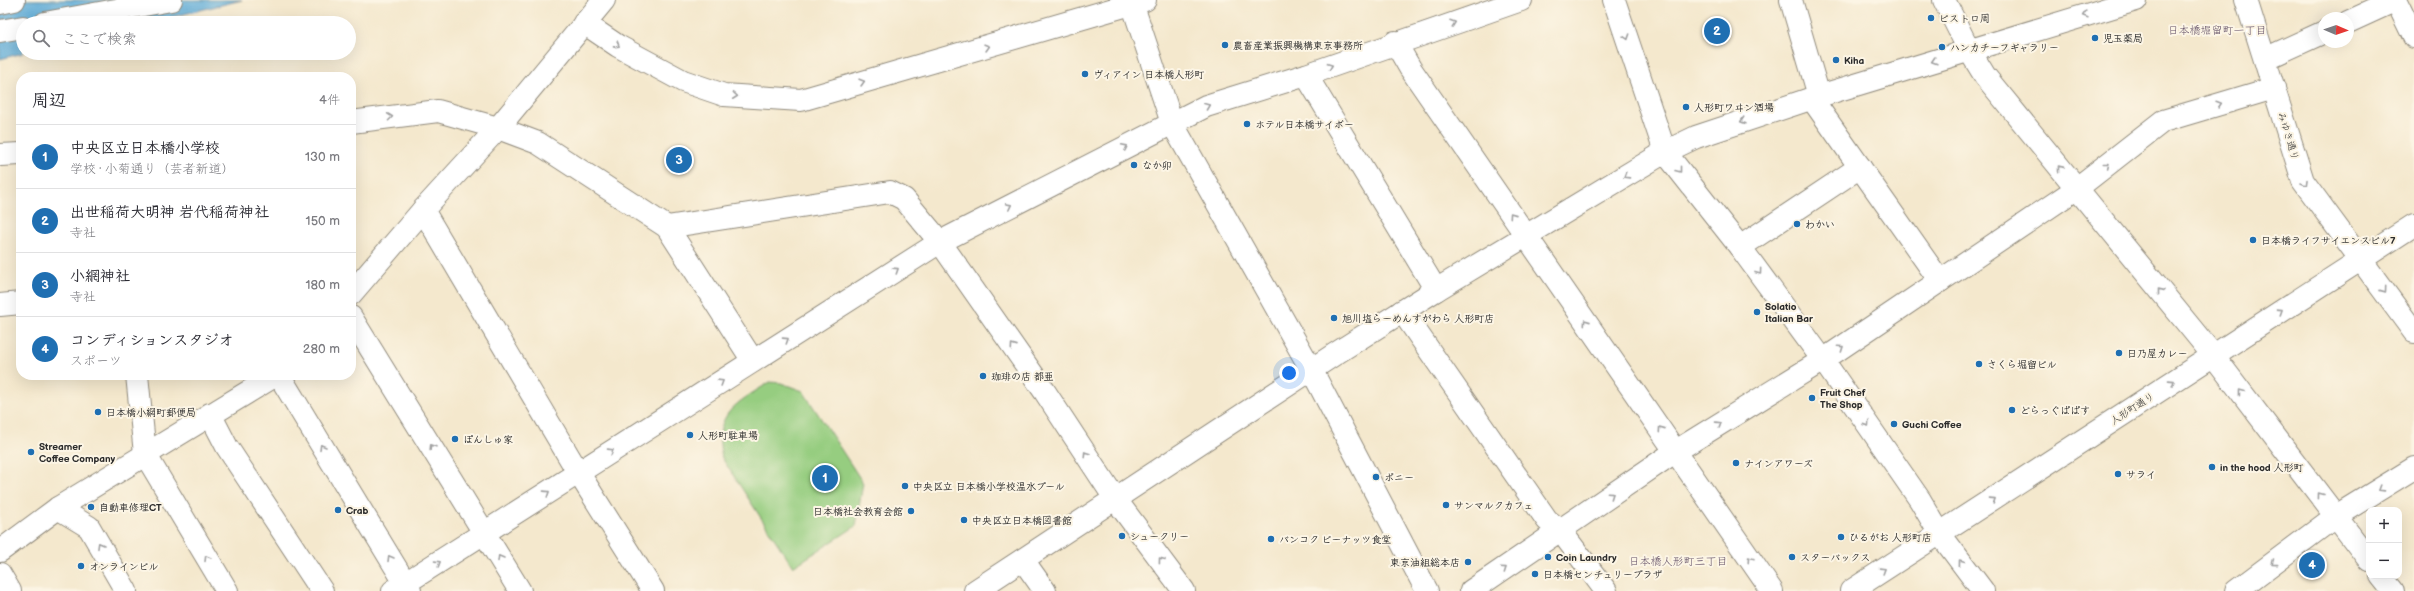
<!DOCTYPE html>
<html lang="ja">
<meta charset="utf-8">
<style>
body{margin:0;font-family:"Balsamiq Sans","Klee One",sans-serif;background:#f2f2f3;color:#2b2b33}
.controls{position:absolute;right:12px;bottom:12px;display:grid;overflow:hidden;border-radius:8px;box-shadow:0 4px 16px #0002}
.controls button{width:36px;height:36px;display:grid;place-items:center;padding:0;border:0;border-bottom:1px solid #e1e1e2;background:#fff;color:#2b2b33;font:20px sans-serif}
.compass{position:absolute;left:2318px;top:12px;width:36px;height:36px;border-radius:50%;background:#fff;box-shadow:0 4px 16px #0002;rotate:92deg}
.you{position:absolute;left:1289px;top:373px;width:14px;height:14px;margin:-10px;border:3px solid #fff;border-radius:50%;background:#1a73e8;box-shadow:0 0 0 6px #1a73e833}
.badge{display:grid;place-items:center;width:26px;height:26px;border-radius:50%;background:#1f6fb2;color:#fff;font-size:13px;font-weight:700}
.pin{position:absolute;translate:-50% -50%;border:2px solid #fff;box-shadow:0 1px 4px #0006}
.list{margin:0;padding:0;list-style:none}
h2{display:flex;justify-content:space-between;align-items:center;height:52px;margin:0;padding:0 16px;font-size:17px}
h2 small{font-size:13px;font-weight:400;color:#7c7c81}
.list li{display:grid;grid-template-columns:26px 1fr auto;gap:12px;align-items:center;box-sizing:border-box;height:64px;padding:0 16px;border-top:1px solid #e1e1e2}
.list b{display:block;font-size:15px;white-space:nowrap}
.list p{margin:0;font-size:13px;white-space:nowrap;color:#7c7c81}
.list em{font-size:13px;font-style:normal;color:#7c7c81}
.icon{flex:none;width:22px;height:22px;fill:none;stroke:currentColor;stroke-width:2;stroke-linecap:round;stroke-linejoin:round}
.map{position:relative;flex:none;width:2414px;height:591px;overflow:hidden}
.search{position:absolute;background:#fff;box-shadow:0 4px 16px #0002;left:16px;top:16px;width:340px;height:44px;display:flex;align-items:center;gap:10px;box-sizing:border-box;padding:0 14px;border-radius:22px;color:#7c7c81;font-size:15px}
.panel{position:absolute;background:#fff;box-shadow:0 4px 16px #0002;left:16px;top:72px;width:340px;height:308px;border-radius:16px}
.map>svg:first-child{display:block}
.green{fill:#96cd80;stroke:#607c56}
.water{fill:#5eacd8;stroke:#446c82}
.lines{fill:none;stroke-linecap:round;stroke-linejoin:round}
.minor-casing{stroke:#908a7c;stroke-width:24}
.major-casing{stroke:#908a7c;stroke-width:24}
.highway-casing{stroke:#908a7c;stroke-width:24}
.minor{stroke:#fff;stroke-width:22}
.major{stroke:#fff;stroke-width:22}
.highway{stroke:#fff;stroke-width:22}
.oneway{stroke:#a0a0a0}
.poi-dot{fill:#1f6fb2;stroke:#fcf5e5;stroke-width:1.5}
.labels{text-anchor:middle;stroke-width:4;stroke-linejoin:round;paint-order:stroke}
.poi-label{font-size:10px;font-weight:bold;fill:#2b2b2b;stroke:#fcf5e5;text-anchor:start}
.street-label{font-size:10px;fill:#2b2b2b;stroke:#fcf5e5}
.neighbourhood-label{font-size:11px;fill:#635067;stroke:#fcf5e5}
</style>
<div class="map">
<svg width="2414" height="591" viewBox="0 0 2414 591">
<rect width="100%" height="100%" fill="#fcf5e5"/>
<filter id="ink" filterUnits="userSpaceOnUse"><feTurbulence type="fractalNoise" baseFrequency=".025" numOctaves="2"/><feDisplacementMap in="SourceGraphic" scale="8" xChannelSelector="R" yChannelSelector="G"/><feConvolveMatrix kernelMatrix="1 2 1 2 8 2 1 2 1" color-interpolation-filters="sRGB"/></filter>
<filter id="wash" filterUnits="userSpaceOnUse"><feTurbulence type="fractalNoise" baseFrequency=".012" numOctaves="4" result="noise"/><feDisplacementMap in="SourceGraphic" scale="16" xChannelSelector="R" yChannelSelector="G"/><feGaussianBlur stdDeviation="0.9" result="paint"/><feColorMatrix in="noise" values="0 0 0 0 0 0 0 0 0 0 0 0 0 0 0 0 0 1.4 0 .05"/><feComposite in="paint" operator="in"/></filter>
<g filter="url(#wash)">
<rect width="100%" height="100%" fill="#f4e8cd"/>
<!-- green -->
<path class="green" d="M 770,382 L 781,383 L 803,391 L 863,483 L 856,526 L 793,567 L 722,458 C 712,413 737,403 770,382 Z"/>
<!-- water -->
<path class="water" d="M 0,0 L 242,0 L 147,23 L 23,23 L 23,53 L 0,59 Z"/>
</g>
<g filter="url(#ink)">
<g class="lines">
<!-- minor casing -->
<g class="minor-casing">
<g id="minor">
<path d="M 1131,0 L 1172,123 L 1311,369 L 1427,591"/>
<path d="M 1614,0 L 1665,152 L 1740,247 L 1823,360 L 1920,500 L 1940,534 L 1983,591"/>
<path d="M 1791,0 L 1819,96"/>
<path d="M 1944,0 L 1969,50 L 1985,76 L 2213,355 L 2369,560"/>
<path d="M 2246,0 L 2303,181 L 2414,332"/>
<path d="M 2396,0 L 2414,37"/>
<path d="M 2348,22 L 2396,0"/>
<path d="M 584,23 L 618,46 L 683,81 L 724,95 L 801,100 L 1145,0"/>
<path d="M 1395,42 L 1410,68 L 1772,591"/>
<path d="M 2265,59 L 2324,32"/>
<path d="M 1306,75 L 1436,290"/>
<path d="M 1812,99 L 1940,281"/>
<path d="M 351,122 L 438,111 L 498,128 L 538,143 L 667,227 L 753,361"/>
<path d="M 0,155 L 21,154"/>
<path d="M 423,210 L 578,472 L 653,591"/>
<path d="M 667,227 L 890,192 L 904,199 L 940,242 L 1045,392 L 1116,500 L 1184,591"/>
<path d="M 1740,247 L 1860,167"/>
<path d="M 351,294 L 423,210 L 498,128 L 604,0"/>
<path d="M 0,305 L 21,303"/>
<path d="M 1402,311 L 1547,520 L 1560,530 L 1606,591"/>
<path d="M 351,317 L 520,591"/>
<path d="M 137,375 L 145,454 L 227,591"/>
<path d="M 279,375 L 410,591"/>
<path d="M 210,414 L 227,447 L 322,591"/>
<path d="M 58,508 L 89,527 L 126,591"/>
<path d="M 0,551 L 58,508 L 276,375"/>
<path d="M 1023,560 L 1045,591"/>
<path d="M 2381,576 L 2393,591"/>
<path d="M 393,591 L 940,242 L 1206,106 L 1306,75 L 1521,0"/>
<path d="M 975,591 L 1335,354 L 1436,290 L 1665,152 L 1696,137 L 1819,96 L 2136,0"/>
<path d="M 1471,591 L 1676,451 L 1823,360 L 2076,189 L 2163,121 L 2274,88"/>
<path d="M 1851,591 L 2414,225"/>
<path d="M 2236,591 L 2336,516 L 2414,468"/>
</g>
</g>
<!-- major casing -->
<g class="major-casing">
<path id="major" d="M 0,574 L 10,591"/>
</g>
<!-- highway casing -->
<g class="highway-casing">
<g id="highway">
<path d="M 0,3 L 14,0"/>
<path d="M 45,23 L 171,0"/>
<path d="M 0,31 L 23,27"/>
</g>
</g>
<!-- minor -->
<use href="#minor" class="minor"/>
<!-- major -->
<use href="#major" class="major"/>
<!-- highway -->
<use href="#highway" class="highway"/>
</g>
<!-- one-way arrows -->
<defs><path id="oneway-chevron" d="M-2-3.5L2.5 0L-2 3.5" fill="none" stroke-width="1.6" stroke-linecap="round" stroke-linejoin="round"/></defs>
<g class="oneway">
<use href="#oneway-chevron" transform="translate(2085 15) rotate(163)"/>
<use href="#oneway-chevron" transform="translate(1453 23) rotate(-19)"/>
<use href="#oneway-chevron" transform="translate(1627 37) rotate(72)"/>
<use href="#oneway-chevron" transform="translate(617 45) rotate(32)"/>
<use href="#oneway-chevron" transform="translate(987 47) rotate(-16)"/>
<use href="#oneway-chevron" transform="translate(1934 61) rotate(163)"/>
<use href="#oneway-chevron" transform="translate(1330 66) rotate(-20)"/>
<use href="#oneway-chevron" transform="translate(862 82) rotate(-16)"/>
<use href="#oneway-chevron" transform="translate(735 96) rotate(6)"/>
<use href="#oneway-chevron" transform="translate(2219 104) rotate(-17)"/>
<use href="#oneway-chevron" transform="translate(1207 106) rotate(-21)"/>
<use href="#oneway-chevron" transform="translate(390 117) rotate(-7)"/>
<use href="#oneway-chevron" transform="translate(1743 121) rotate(162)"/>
<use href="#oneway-chevron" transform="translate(1125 147) rotate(-27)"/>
<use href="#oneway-chevron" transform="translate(2107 165) rotate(-38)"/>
<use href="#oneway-chevron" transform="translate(2060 168) rotate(-129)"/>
<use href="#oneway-chevron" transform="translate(1679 170) rotate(52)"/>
<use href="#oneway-chevron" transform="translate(1626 176) rotate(148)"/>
<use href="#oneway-chevron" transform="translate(2305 183) rotate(60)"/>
<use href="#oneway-chevron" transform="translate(1009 206) rotate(-27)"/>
<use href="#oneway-chevron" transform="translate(1512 215) rotate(-125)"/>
<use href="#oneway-chevron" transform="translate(896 270) rotate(-33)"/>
<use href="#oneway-chevron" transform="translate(1759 272) rotate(54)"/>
<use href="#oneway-chevron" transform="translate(2384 290) rotate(55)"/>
<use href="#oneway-chevron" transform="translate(2160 291) rotate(-129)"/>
<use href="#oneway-chevron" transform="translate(2280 311) rotate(-33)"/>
<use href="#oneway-chevron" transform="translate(1586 322) rotate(-125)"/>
<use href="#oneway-chevron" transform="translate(786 340) rotate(-33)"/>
<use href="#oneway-chevron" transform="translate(1013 346) rotate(-125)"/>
<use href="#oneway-chevron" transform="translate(1841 348) rotate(-34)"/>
<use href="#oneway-chevron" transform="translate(721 382) rotate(-32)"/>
<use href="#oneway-chevron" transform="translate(2172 382) rotate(-33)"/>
<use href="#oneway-chevron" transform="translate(2241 392) rotate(-127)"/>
<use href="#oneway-chevron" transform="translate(1719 424) rotate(-32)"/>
<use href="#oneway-chevron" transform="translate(1867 424) rotate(55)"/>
<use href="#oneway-chevron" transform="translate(1661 429) rotate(-125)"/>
<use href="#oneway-chevron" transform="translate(322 447) rotate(-121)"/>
<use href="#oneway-chevron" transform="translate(432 447) rotate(-122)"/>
<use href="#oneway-chevron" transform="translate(611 451) rotate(-32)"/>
<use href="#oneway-chevron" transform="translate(1086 454) rotate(-123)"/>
<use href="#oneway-chevron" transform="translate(2381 489) rotate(148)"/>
<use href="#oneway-chevron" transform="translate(547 493) rotate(-33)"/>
<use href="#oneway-chevron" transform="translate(1611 495) rotate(-34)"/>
<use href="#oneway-chevron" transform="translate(2320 495) rotate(-127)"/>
<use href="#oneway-chevron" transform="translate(1993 500) rotate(-33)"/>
<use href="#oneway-chevron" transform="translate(100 545) rotate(-120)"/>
<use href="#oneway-chevron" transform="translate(207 558) rotate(-121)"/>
<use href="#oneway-chevron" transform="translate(390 558) rotate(-121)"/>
<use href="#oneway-chevron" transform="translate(500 558) rotate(-121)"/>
<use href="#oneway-chevron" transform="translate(1750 559) rotate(-124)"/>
<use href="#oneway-chevron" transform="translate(1161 560) rotate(-127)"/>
<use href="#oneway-chevron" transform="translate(1961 562) rotate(-127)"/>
<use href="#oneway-chevron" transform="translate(438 563) rotate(-32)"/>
<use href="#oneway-chevron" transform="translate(2274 563) rotate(143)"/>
<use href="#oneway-chevron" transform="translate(1504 569) rotate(-34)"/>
<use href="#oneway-chevron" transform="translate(1883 570) rotate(-32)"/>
</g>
</g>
<!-- markers -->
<g class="poi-dot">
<circle cx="1931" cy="18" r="4"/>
<circle cx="2095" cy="38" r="4"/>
<circle cx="1225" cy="45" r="4"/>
<circle cx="1942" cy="47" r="4"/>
<circle cx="1836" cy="60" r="4"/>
<circle cx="1085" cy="74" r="4"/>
<circle cx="1686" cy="107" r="4"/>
<circle cx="1247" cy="124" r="4"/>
<circle cx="1134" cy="165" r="4"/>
<circle cx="1797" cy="224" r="4"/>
<circle cx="2253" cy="240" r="4"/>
<circle cx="1757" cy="312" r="4"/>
<circle cx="1334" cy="318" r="4"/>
<circle cx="2119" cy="353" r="4"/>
<circle cx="1979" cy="364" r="4"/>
<circle cx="983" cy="376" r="4"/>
<circle cx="1812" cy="398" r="4"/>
<circle cx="2012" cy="410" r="4"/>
<circle cx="98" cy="412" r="4"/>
<circle cx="1894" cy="424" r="4"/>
<circle cx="690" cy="435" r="4"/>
<circle cx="455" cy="439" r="4"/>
<circle cx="31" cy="452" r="4"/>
<circle cx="1736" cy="463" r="4"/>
<circle cx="2212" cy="467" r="4"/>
<circle cx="2118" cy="474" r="4"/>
<circle cx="1376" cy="477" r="4"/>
<circle cx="905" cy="486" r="4"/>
<circle cx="1446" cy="505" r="4"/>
<circle cx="91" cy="507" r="4"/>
<circle cx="338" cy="510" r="4"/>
<circle cx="911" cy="511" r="4"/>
<circle cx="964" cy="520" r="4"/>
<circle cx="1122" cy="536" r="4"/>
<circle cx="1841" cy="537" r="4"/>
<circle cx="1271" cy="539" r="4"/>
<circle cx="1548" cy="557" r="4"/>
<circle cx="1792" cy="557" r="4"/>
<circle cx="1468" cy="562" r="4"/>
<circle cx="81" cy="566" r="4"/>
<circle cx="1535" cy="574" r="4"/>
</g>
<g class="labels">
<!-- poi labels -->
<g class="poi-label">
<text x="1939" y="22">ビストロ周</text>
<text x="2103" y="42">児玉薬局</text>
<text x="1233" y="49">農畜産業振興機構東京事務所</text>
<text x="1950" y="51">ハンカチーフギャラリー</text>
<text x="1844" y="64">Kiha</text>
<text x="1093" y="78">ヴィアイン 日本橋人形町</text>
<text x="1694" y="111">人形町ワヰン酒場</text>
<text x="1255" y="128">ホテル日本橋サイボー</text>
<text x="1142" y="169">なか卯</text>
<text x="1805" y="228">わかい</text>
<text x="2261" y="244">日本橋ライフサイエンスビル7</text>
<text x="1765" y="310">Solatio<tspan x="1765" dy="12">Italian Bar</tspan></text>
<text x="1342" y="322">旭川塩らーめんすがわら 人形町店</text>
<text x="2127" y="357">日乃屋カレー</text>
<text x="1987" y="368">さくら堀留ビル</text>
<text x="991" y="380">珈琲の店 都亜</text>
<text x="1820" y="396">Fruit Chef<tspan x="1820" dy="12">The Shop</tspan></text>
<text x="2020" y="414">どらっぐぱぱす</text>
<text x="106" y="416">日本橋小網町郵便局</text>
<text x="1902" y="428">Guchi Coffee</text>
<text x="698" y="439">人形町駐車場</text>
<text x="463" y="443">ぽんしゅ家</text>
<text x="39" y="450">Streamer<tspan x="39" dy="12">Coffee Company</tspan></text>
<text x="1744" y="467">ナインアワーズ</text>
<text x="2220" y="471">in the hood 人形町</text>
<text x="2126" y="478">サライ</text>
<text x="1384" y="481">ポニー</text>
<text x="913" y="490">中央区立 日本橋小学校温水プール</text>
<text x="1454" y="509">サンマルクカフェ</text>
<text x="99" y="511">自動車修理CT</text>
<text x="346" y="514">Crab</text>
<text x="903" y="515" text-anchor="end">日本橋社会教育会館</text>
<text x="972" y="524">中央区立日本橋図書館</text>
<text x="1130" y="540">シュークリー</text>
<text x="1849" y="541">ひるがお 人形町店</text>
<text x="1279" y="543">バンコク ピーナッツ食堂</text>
<text x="1556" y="561">Coin Laundry</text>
<text x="1800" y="561">スターバックス</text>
<text x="1460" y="566" text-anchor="end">東京油組総本店</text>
<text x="89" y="570">オンラインビル</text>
<text x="1543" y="578">日本橋センチュリープラザ</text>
</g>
<!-- street labels -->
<g class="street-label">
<text transform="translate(2289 136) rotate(73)" y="4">みゆき通り</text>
<text transform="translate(2132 408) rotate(-33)" y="4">人形町通り</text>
</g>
<!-- neighbourhood labels -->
<g class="neighbourhood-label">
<text x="2217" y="34">日本橋堀留町一丁目</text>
<text x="1678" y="565">日本橋人形町三丁目</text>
</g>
</g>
</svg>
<div class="controls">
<button>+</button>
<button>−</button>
</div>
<svg class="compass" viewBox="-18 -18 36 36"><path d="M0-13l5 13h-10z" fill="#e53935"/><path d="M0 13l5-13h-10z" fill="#7c7c81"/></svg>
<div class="you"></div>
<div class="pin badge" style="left:825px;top:478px">1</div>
<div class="pin badge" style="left:1717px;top:31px">2</div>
<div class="pin badge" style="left:679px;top:160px">3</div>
<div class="pin badge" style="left:2312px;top:565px">4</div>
<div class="search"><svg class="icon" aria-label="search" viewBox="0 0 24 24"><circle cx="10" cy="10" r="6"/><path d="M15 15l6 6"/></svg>ここで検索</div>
<section class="panel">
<h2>周辺<small>4件</small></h2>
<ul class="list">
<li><span class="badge">1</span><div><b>中央区立日本橋小学校</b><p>学校 · 小菊通り（芸者新道）</p></div><em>130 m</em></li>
<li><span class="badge">2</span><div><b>出世稲荷大明神 岩代稲荷神社</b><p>寺社</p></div><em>150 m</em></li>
<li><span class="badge">3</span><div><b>小網神社</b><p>寺社</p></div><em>180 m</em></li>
<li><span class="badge">4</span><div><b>コンディションスタジオ</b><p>スポーツ</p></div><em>280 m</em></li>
</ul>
</section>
</div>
